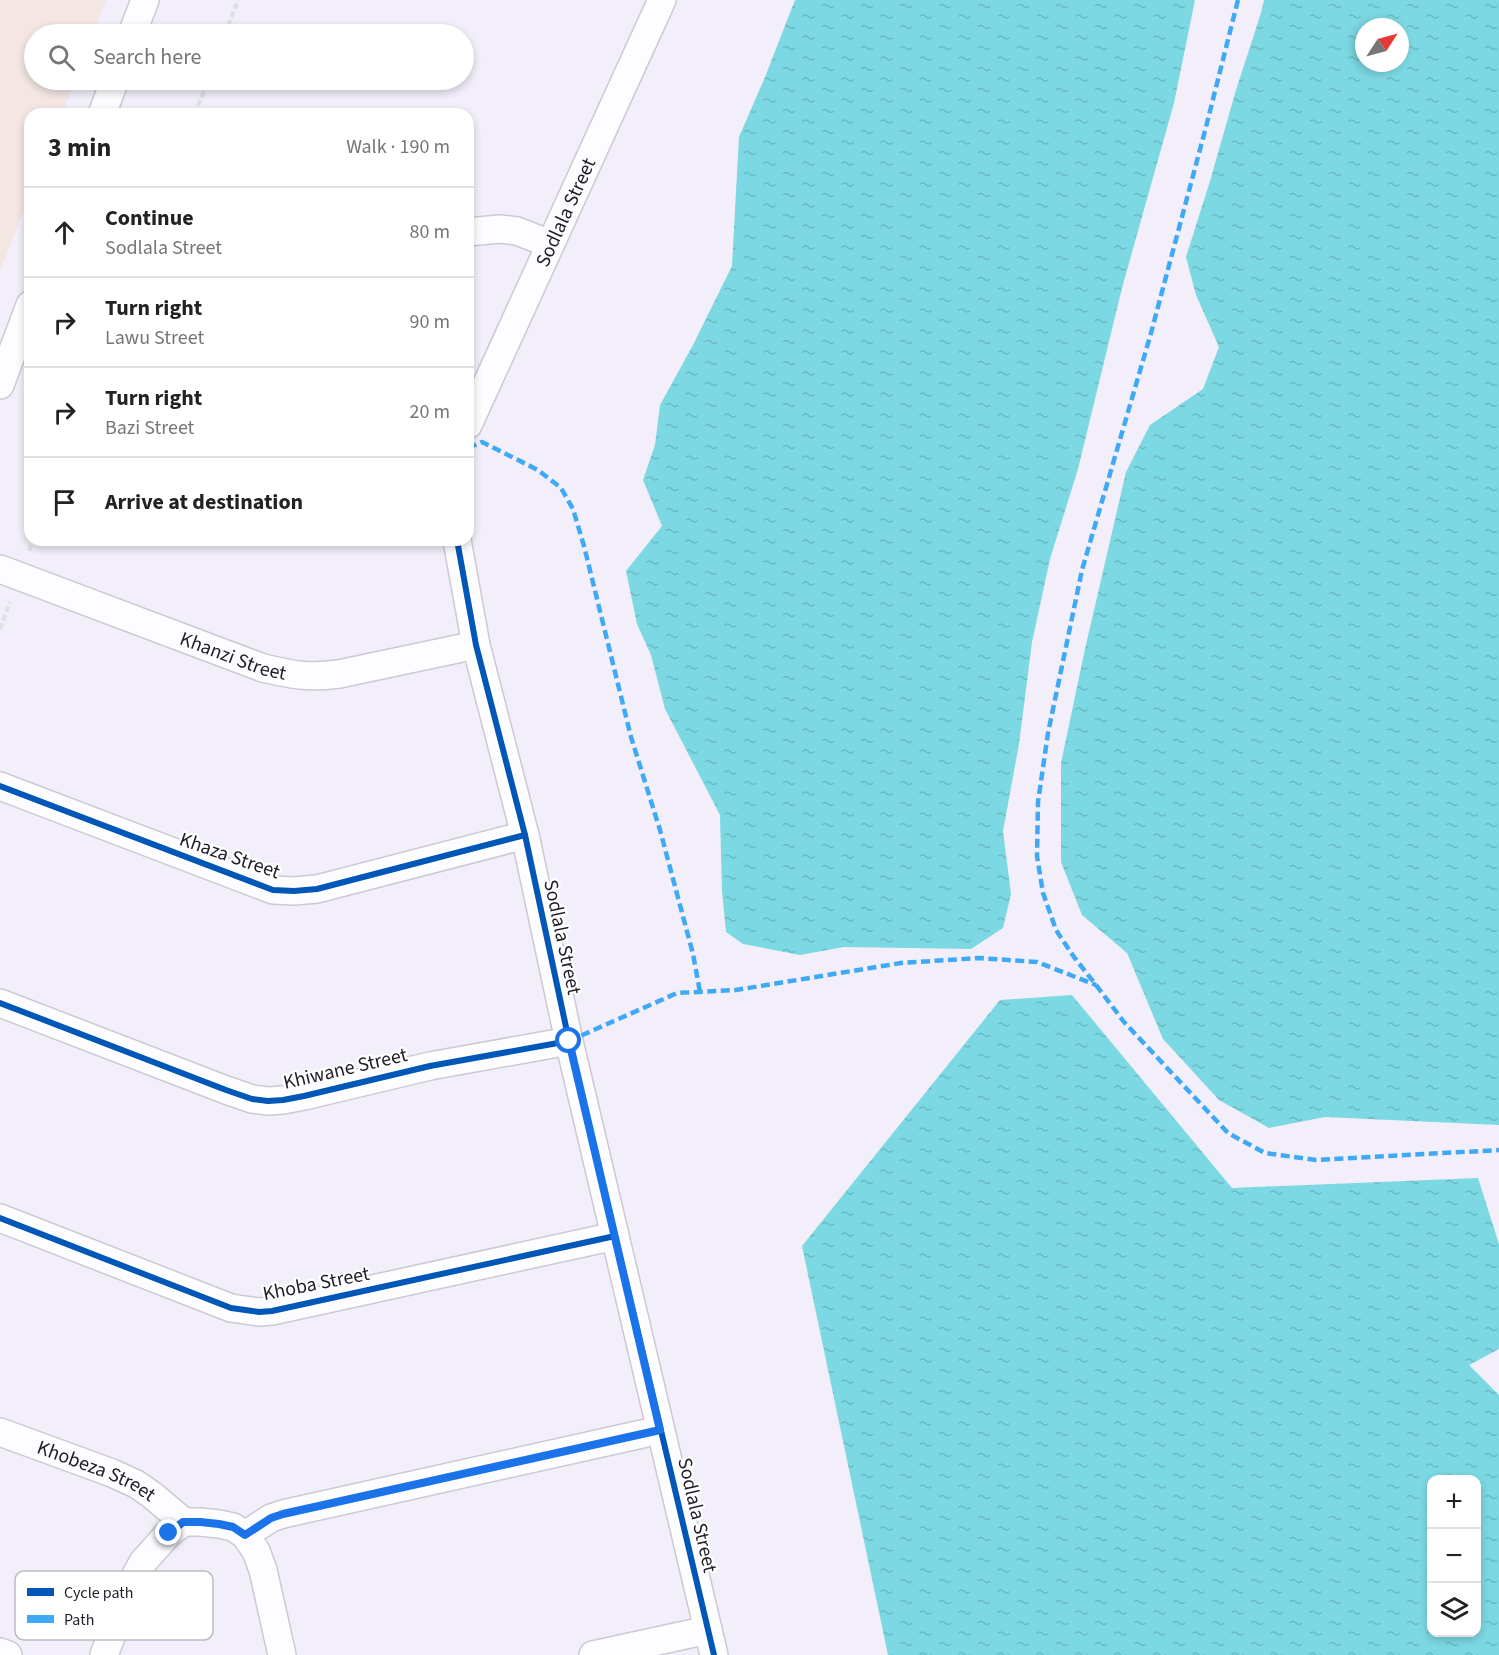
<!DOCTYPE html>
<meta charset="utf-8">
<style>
body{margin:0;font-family:"Source Sans 3",sans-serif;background:#f2f2f2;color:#222}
.controls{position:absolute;right:18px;bottom:18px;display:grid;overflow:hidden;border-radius:12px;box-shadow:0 3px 9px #0003}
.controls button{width:54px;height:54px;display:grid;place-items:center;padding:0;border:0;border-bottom:2px solid #e0e0e0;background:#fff;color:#222;font:30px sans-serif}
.compass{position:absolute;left:1355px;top:18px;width:54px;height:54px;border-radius:50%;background:#fff;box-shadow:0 3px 9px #0003;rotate:54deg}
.stop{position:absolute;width:18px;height:18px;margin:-14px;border:4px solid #1a73e8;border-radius:50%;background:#fff}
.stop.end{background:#1a73e8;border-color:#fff;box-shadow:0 2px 6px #0008}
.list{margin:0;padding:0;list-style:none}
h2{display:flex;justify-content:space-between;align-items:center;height:78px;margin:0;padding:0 24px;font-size:26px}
h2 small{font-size:20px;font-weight:400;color:#767676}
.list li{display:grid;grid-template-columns:39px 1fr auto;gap:18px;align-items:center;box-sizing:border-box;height:90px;padding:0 24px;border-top:2px solid #e0e0e0}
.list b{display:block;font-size:22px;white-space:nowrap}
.list p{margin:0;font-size:20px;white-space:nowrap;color:#767676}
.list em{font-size:20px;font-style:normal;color:#767676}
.icon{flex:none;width:33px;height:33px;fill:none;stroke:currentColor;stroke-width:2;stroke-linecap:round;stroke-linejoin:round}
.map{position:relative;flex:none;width:1499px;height:1655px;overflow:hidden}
.search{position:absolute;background:#fff;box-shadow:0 3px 9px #0003;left:24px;top:24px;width:450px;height:66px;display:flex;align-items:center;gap:15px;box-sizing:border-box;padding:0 21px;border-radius:33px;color:#767676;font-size:22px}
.panel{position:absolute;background:#fff;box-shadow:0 3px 9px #0003;left:24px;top:108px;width:450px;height:438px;border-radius:18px}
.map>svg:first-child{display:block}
.education{fill:#f3e6e3}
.water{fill:url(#water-ripples);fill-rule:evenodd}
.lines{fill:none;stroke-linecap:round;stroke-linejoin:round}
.street-casing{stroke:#cdc9d4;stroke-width:30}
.path{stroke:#e0dfe3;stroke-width:4;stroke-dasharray:6 3;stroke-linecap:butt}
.street{stroke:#fdfcfe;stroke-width:27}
.quiet{stroke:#3fa9f5;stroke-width:4.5;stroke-dasharray:9 4.5;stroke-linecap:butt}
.cycleway-casing{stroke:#fff;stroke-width:10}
.cycleway{stroke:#0057b8;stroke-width:6}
.route{stroke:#1a73e8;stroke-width:8}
.labels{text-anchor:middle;stroke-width:4.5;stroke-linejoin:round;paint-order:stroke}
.street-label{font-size:20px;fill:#211d27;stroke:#fff}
.key{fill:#fff;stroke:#bcbbbe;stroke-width:1.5}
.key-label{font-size:16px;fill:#211d27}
</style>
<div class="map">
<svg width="1499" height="1655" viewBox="0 0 1499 1655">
<defs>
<pattern id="water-ripples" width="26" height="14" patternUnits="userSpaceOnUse" patternTransform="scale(1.5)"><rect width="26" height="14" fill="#7cd8e2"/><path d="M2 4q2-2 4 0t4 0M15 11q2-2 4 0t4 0" fill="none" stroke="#6bb9c2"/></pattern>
</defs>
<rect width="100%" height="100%" fill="#f2eefa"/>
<!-- education -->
<path class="education" d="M 0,0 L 106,0 L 93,34 L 34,34 L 34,80 L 75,80 L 62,114 L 30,114 L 30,195 L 0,271 Z"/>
<!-- water -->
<g class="water">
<path d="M 795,0 L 1195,0 L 1174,103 L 1122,288 L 1078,469 L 1050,559 L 1032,642 L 1019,744 L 1003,831 L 1011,894 L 1003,928 L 971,949 L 844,947 L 800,955 L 743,944 L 726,932 L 722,891 L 720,815 L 665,709 L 651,655 L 637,624 L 626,571 L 662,526 L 643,480 L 655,445 L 660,405 L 693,345 L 732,266 L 739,137 L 765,77 Z"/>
<path d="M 1264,0 L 1499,0 L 1499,1125 L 1325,1117 L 1269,1128 L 1219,1100 L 1163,1039 L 1127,953 L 1082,915 L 1061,862 L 1061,763 L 1085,649 L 1126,472 L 1150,425 L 1203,389 L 1219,347 L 1196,295 L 1186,257 L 1210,181 L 1236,90 L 1261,13 ZM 1364,27 L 1400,27 L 1400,63 L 1364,63 Z"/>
<path d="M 1072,995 L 1232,1188 L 1478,1178 L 1499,1244 L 1499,1349 L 1469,1365 L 1499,1395 L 1499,1655 L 888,1655 L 802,1246 L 1000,1000 ZM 1432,1480 L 1476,1480 L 1476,1632 L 1432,1632 Z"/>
</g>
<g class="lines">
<!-- street casing -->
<g class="street-casing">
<g id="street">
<path d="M 132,34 L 145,0"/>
<path d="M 102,114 L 115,80"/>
<path d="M 468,232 L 500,229 L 517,231 L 550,244"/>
<path d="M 0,385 L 30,305"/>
<path id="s1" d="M 468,425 L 662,0"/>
<path d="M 457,540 L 476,645 L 525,835 L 569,1041 L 714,1655"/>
<path id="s2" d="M 0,569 L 263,668 C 293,675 308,678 339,674 L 476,645"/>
<path d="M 0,786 L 273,890 L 294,891 L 317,889 L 525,835"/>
<path d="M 0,1003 L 226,1090 L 252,1099 L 268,1101 L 283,1100 L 304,1096 L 430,1066 L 569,1041"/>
<path d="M 0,1218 L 231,1308 L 259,1312 L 272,1311 L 615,1236"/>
<path id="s3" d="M 0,1432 L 112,1473 L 136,1484 L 152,1495 L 184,1522"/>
<path d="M 245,1535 L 271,1518 L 283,1514 L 660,1430"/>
<path d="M 0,1652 L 8,1655"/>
<path d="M 104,1655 L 134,1578 L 143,1562 L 169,1533 L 184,1522 L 200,1522 L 219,1524 L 233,1527 L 245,1535 L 256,1551 L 263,1570 L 282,1655"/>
<path d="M 593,1655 L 708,1630"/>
</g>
</g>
<!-- path -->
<g class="path">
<path d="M 225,34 L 238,0"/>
<path d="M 195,114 L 208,80"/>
<path d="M 29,551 L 33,540"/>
<path d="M 0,629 L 10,602"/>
</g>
<!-- street -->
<use href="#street" class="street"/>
<!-- quiet -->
<g class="quiet">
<path d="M 1238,0 L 1206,127 L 1151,333 L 1082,570 L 1048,733 L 1038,802 L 1037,856 L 1043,893 L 1056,930 L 1074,957 L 1096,985 L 1124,1022 L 1228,1133 L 1265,1153 L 1316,1160 L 1499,1150"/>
<path d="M 468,448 L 482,442 L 538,470 L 561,488 L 573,509 L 584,546 L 631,737 L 660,830 L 693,954 L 700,992"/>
<path d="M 569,1041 L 677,993 L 736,990 L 901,963 L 979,958 L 1037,962 L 1096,985"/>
</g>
<!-- cycleway casing -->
<g class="cycleway-casing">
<g id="cycleway">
<path d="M 457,540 L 476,645 L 525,835 L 569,1041 L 714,1655"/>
<path d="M 0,786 L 273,890 L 294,891 L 317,889 L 525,835"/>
<path d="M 0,1003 L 226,1090 L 252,1099 L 268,1101 L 283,1100 L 304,1096 L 430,1066 L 569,1041"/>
<path d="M 0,1218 L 231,1308 L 259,1312 L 272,1311 L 615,1236"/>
</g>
</g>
<!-- cycleway -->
<use href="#cycleway" class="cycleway"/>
</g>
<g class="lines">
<!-- route -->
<path class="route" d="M 169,1533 L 183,1522 L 200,1522 L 219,1524 L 233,1527 L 245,1535 L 271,1518 L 283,1514 L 660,1430 L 569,1041"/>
</g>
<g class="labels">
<!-- street labels -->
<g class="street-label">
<text dy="7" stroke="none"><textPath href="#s1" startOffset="234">Sodlala Street</textPath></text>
<text dy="7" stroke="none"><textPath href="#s2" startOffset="249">Khanzi Street</textPath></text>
<text transform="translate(230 855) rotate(19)" y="7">Khaza Street</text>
<text transform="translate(563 937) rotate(78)" y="7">Sodlala Street</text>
<text transform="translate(345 1068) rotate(-13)" y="7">Khiwane Street</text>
<text transform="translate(316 1283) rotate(-11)" y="7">Khoba Street</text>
<text dy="7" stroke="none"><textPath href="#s3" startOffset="104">Khobeza Street</textPath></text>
<text transform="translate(698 1515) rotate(77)" y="7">Sodlala Street</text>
</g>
</g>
<!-- legend -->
<rect x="15" y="1571" width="198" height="69" rx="9" class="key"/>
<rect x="27" y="1588" width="27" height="8" fill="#0057b8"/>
<rect x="27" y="1615" width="27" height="8" fill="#3fa9f5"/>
<g class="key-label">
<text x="64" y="1598">Cycle path</text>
<text x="64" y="1625">Path</text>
</g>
</svg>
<div class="controls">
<button>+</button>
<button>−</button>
<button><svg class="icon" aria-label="layers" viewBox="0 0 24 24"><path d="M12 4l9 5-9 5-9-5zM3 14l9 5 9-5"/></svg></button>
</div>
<svg class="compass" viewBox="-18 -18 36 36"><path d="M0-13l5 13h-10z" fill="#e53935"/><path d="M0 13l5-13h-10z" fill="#767676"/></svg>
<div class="stop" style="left:569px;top:1041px"></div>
<div class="stop end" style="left:169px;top:1533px"></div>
<div class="search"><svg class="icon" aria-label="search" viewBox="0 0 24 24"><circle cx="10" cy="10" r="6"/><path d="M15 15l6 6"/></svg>Search here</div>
<section class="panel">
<h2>3 min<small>Walk · 190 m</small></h2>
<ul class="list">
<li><svg class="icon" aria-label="ahead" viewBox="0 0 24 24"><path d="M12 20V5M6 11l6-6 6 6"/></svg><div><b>Continue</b><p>Sodlala Street</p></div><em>80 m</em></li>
<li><svg class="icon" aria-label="right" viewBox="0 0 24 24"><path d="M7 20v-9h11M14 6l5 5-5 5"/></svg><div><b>Turn right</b><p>Lawu Street</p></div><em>90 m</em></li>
<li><svg class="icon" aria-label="right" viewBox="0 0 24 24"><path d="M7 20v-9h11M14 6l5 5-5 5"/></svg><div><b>Turn right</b><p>Bazi Street</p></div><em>20 m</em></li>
<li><svg class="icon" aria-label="arrive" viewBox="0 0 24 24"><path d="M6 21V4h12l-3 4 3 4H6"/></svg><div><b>Arrive at destination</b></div></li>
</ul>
</section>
</div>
